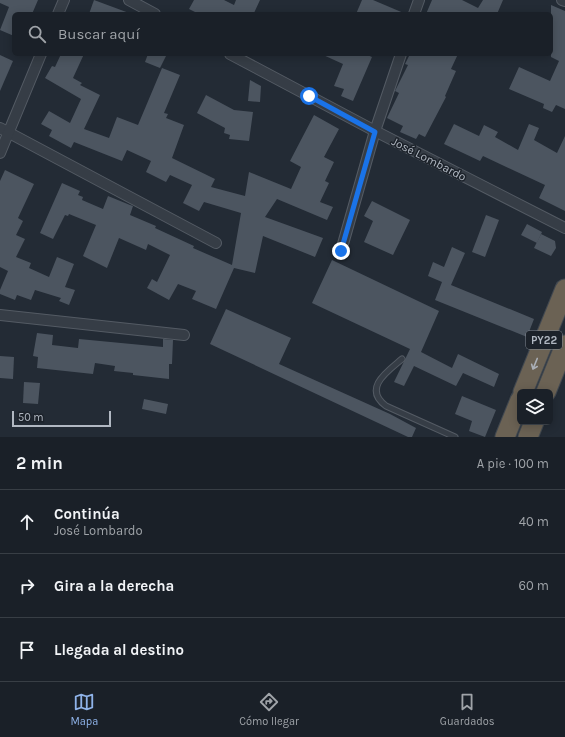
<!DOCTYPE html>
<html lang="es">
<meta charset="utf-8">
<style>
body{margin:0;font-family:Karla,sans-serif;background:#272d34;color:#f1f3f6}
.controls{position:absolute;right:12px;bottom:12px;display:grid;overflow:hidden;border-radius:6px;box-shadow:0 2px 10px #0003}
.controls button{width:36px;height:36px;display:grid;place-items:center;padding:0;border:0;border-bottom:1px solid #383e45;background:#1a2028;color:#f1f3f6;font:20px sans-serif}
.scale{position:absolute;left:12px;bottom:10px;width:99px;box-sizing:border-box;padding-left:4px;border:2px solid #b1b8c2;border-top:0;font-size:11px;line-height:14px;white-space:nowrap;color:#b1b8c2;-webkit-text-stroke:3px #1c222a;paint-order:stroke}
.stop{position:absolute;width:12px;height:12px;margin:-9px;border:3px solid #1a73e8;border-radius:50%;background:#fff}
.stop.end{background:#1a73e8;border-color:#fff;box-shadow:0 1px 4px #0008}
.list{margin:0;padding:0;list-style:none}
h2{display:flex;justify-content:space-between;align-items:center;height:52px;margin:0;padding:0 16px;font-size:17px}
h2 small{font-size:13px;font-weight:400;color:#9fa3a8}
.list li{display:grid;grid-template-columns:26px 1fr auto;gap:12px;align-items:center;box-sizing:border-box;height:64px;padding:0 16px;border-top:1px solid #383e45}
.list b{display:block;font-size:15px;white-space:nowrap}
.list p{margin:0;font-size:13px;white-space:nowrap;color:#9fa3a8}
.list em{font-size:13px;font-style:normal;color:#9fa3a8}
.icon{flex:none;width:22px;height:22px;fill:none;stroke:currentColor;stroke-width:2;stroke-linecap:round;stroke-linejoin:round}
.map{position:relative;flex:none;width:565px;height:437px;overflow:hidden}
.search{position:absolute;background:#1a2028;box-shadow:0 2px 10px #0003;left:12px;right:12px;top:12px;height:44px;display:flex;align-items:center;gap:10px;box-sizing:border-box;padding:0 14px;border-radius:6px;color:#9fa3a8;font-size:15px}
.sheet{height:244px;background:#1a2028}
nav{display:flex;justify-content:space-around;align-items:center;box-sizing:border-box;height:56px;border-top:1px solid #383e45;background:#1a2028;font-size:11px;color:#9fa3a8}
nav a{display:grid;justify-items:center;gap:2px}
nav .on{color:#8fb3e9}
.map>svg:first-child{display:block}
.building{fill:#4c5560}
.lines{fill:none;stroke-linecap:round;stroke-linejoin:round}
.lane-casing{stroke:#545b64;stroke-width:7}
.street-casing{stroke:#545b64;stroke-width:12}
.highway-casing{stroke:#414850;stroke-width:21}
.lane{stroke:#363d46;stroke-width:5}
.street{stroke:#363d46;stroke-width:10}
.highway{stroke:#6b6254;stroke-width:19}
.oneway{stroke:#aaafb7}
.route{stroke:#1a73e8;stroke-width:5}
.labels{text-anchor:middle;stroke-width:3;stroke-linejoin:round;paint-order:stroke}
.shield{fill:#1c222a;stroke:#848b94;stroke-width:1}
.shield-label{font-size:11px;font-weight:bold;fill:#b1b8c2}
.street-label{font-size:12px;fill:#b1b8c2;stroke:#1c222a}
</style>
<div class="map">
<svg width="565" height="437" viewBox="0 0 565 437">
<rect width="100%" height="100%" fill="#232b35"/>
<!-- building -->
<g class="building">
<path d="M 0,0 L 38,0 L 32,14 L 14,14 L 14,36 L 0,30 L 9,7 L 0,3 Z"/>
<path d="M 94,0 L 129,13 L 129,14 L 89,14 Z"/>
<path d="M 194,0 L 224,0 L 234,5 L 236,0 L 260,0 L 254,13 L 256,14 L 199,14 L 189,9 Z"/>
<path d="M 362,0 L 373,0 L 406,14 L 356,14 Z"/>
<path d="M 432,0 L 462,0 L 478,8 L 483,0 L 503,0 L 497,14 L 426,14 Z"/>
<path d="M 551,5 L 565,11 L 565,109 L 556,105 L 552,112 L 543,108 L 544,104 L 509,89 L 519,67 L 550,81 L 559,61 L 551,57 Z"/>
<path d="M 61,54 L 84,54 L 73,78 L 82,83 L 80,85 L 100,95 L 84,129 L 109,138 L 117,117 L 138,125 L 162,68 L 180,75 L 164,113 L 168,114 L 166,118 L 184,125 L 172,158 L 215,179 L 211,187 L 245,196 L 249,172 L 291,189 L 301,167 L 290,161 L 314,115 L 339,129 L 324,157 L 334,162 L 325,181 L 329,183 L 320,202 L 333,207 L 327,220 L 277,199 L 265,217 L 323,238 L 315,257 L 263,236 L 255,273 L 234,268 L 216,309 L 192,299 L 196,291 L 178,284 L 169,300 L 147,288 L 152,279 L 157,282 L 170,255 L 148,244 L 146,250 L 119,238 L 107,268 L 83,256 L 96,225 L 69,214 L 68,216 L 65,215 L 53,239 L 40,233 L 62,183 L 80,191 L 78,195 L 83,197 L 82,200 L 103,209 L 108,196 L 130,205 L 133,206 L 130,215 L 156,226 L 155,228 L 194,246 L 193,248 L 232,265 L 241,213 L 204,202 L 199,211 L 183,203 L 192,185 L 170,175 L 166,182 L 146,172 L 151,161 L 127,150 L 122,161 L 74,142 L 71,148 L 49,136 L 52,130 L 41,124 L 49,111 L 70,123 L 81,99 L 45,78 L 52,66 L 55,67 Z"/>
<path d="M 148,54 L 167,54 L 160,68 L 145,62 Z"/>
<path d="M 321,54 L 365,54 L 372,57 L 353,101 L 341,96 L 344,89 L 334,86 L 343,64 Z"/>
<path d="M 410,54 L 458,54 L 451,69 L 456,71 L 445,96 L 446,97 L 425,137 L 419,134 L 416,139 L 400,132 L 403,126 L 387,118 L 399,93 L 395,91 L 408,65 L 405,64 Z"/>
<path d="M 0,55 L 13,61 L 0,91 Z"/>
<path d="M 250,80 L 261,86 L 260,102 L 248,101 Z"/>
<path d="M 206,95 L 234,110 L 253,112 L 249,141 L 229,139 L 230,135 L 224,133 L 225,128 L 197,113 Z"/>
<path d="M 454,124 L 479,136 L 484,125 L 498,132 L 495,137 L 518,150 L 529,124 L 539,128 L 534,140 L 557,153 L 565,136 L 565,211 L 539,198 L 545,185 L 483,156 L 480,161 L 444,144 Z"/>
<path d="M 5,170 L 34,184 L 18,218 L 23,221 L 16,235 L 25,239 L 16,257 L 31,263 L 29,268 L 49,277 L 57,257 L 74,264 L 65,287 L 75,290 L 69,305 L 59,301 L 61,298 L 35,290 L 31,300 L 17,295 L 15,300 L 0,294 L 0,290 L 8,271 L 0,267 L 0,181 Z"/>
<path d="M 372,201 L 410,220 L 393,255 L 364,242 L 373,221 L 364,216 Z"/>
<path d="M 486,215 L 499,220 L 485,257 L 472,252 Z"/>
<path d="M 527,224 L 542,232 L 537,243 L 521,235 Z"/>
<path d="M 541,234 L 555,241 L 556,248 L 551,256 L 534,248 Z"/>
<path d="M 452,247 L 465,253 L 451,285 L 534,319 L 527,337 L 435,300 L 442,282 L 428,276 L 433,262 L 444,267 Z"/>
<path d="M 332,260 L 439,311 L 421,352 L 452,368 L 458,354 L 499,374 L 494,387 L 463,373 L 456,386 L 414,366 L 404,386 L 394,382 L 410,349 L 312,303 Z"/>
<path d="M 226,309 L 291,338 L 279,364 L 390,414 L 416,428 L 412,437 L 408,437 L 210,344 Z"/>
<path d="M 37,333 L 53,335 L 52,345 L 78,348 L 79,339 L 163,347 L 163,339 L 173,340 L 172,364 L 169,364 L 169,379 L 133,375 L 133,373 L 114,371 L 115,366 L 95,363 L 93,374 L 37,368 L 38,357 L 33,356 Z"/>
<path d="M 0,356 L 14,357 L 13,379 L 0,378 Z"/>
<path d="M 24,382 L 40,383 L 38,404 L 23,403 Z"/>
<path d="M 462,396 L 496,410 L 485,437 L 469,431 L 472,421 L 455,414 Z"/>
<path d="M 144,399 L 168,404 L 166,414 L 142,409 Z"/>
</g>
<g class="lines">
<!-- lane casing -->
<g class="lane-casing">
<path id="lane" d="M 402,359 C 388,371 362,388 386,406 L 455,437"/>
</g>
<!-- street casing -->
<g class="street-casing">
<g id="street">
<path d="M 129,0 L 155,14"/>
<path d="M 562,0 L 565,1"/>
<path d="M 58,14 L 64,0"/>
<path d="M 414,14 L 419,0"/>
<path d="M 230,54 L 375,131 L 565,228"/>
<path d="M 0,128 L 216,243"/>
<path d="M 0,153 L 41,54"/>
<path d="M 341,251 L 375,131 L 401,54"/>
<path d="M 0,315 L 184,335"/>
</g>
</g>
<!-- highway casing -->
<g class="highway-casing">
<g id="highway">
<path d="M 523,392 L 565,289"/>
<path d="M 546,392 L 565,345"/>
<path d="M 505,437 L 520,400"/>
<path d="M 528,437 L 534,422"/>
</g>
</g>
<!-- lane -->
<use href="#lane" class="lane"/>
<!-- street -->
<use href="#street" class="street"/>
<!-- highway -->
<use href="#highway" class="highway"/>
</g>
<!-- one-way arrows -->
<defs><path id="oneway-shaft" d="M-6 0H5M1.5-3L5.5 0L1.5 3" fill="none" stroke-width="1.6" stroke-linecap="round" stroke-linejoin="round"/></defs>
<use class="oneway" href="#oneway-shaft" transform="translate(535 364) rotate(112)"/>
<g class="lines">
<!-- route -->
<path class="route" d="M 309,96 L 375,132 L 341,251"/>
</g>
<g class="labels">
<!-- shield labels -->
<rect class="shield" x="526" y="331" width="36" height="18" rx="3"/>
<g class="shield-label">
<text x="544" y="344">PY22</text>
</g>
<!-- street labels -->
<g class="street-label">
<text transform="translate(429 159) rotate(27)" y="4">José Lombardo</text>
</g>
</g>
</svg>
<div class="controls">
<button><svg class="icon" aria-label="layers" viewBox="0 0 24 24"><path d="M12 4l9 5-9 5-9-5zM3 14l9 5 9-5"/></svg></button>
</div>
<div class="scale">50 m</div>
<div class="stop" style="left:309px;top:96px"></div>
<div class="stop end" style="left:341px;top:251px"></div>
<div class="search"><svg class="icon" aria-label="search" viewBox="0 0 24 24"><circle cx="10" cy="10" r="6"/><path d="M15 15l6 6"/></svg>Buscar aquí</div>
</div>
<section class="sheet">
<h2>2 min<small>A pie · 100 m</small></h2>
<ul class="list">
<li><svg class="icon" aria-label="ahead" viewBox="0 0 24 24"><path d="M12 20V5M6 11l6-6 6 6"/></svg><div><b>Continúa</b><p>José Lombardo</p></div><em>40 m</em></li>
<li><svg class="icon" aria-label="right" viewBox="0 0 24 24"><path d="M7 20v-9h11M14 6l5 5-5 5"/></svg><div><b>Gira a la derecha</b></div><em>60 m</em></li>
<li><svg class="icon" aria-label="arrive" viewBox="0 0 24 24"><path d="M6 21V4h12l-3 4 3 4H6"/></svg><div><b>Llegada al destino</b></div></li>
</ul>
</section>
<nav>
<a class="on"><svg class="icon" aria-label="map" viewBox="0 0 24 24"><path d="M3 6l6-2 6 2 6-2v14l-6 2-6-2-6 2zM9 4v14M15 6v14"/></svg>Mapa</a>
<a><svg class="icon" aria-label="directions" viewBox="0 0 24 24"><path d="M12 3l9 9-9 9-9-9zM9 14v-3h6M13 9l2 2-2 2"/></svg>Cómo llegar</a>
<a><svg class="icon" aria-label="saved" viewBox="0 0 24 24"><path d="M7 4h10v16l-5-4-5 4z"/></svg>Guardados</a>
</nav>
